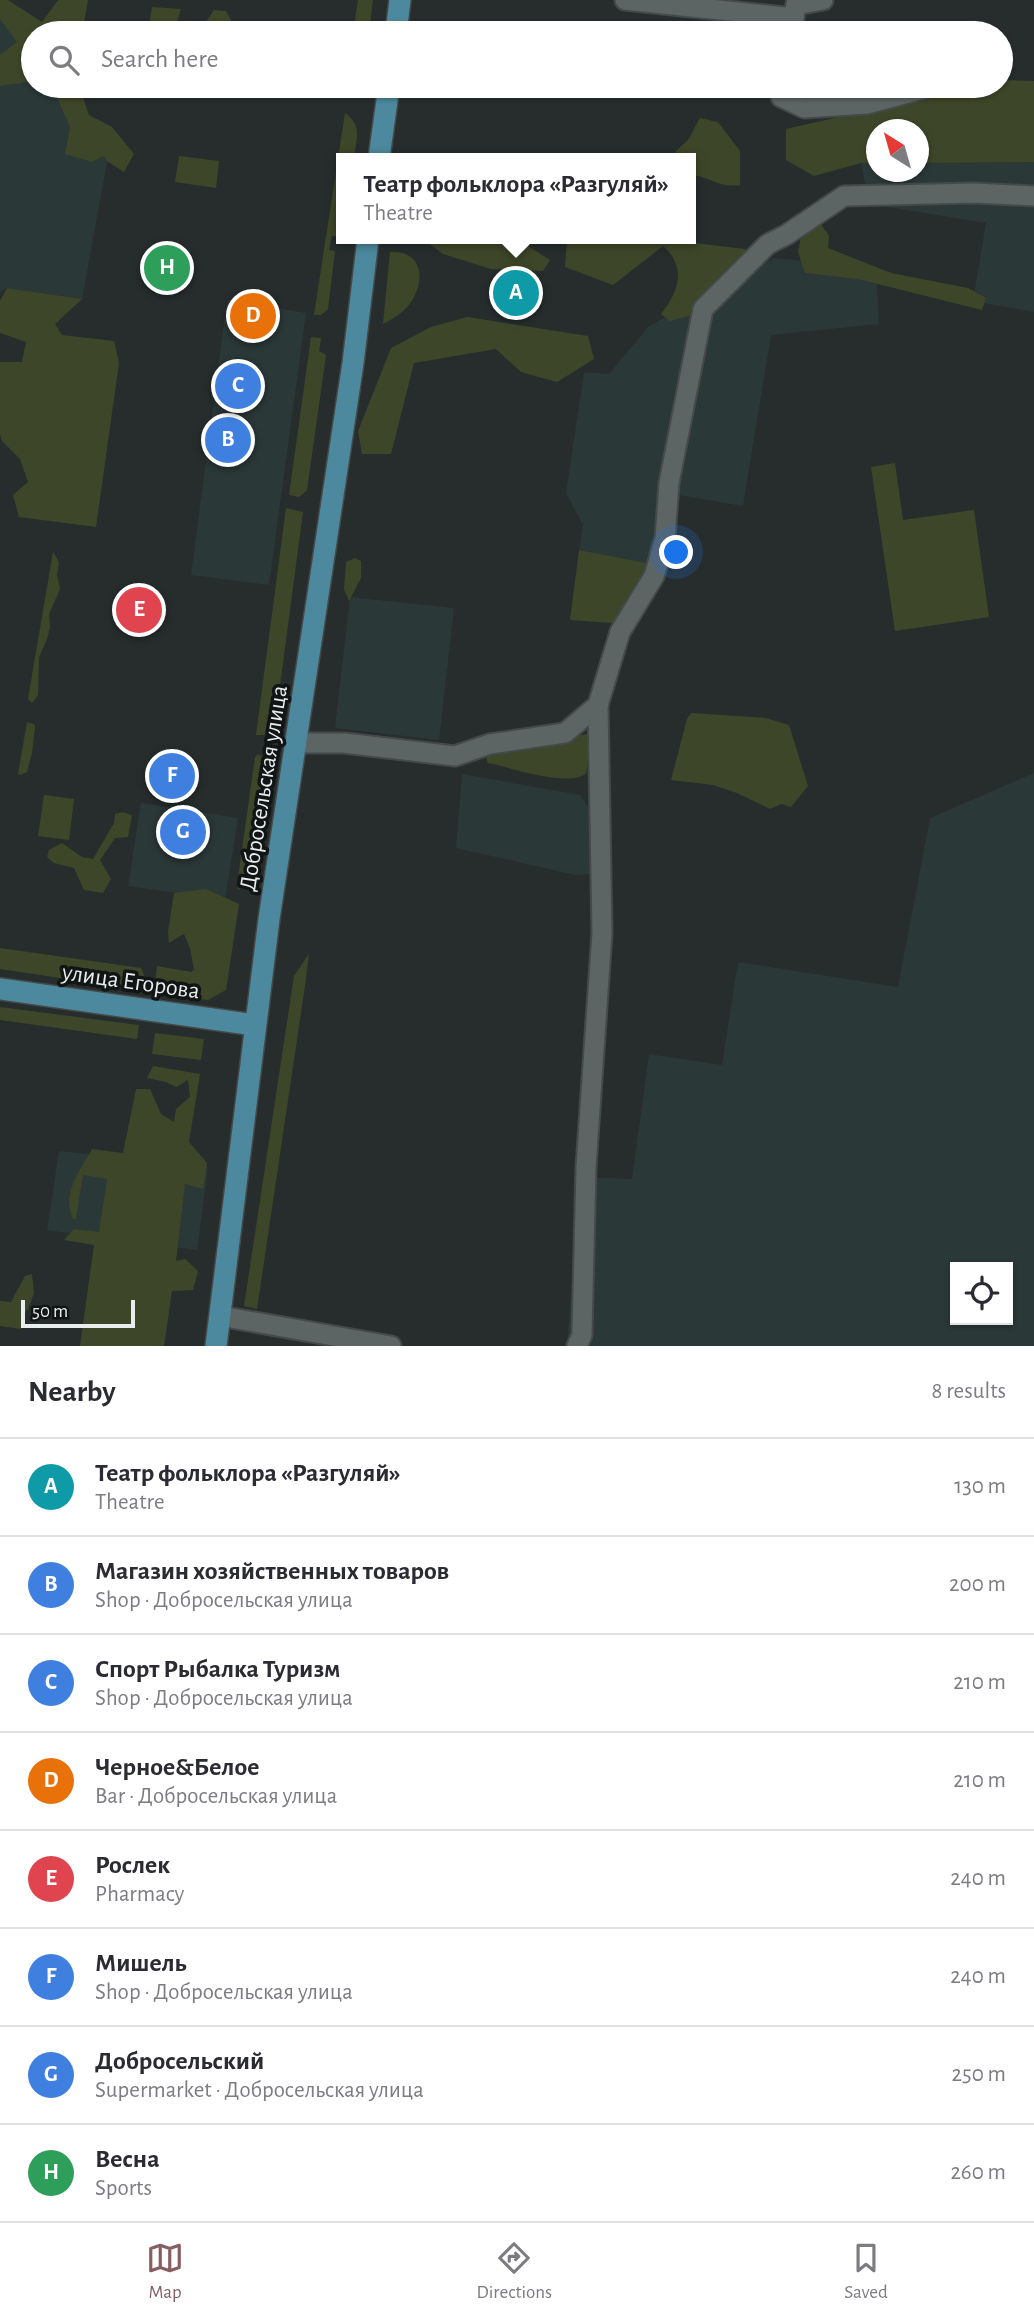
<!DOCTYPE html>
<meta charset="utf-8">
<style>
body{margin:0;font-family:"Alegreya Sans",sans-serif;background:#f2f2f3;color:#2b2b33}
.controls{position:absolute;right:21px;bottom:21px;display:grid;overflow:hidden;border-radius:0px;box-shadow:0 2px 5px #0004}
.controls button{width:63px;height:63px;display:grid;place-items:center;padding:0;border:0;border-bottom:2px solid #e1e1e2;background:#fff;color:#2b2b33;font:35px sans-serif}
.compass{position:absolute;left:866px;top:119px;width:63px;height:63px;border-radius:50%;background:#fff;box-shadow:0 2px 5px #0004;rotate:323deg}
.scale{position:absolute;left:21px;bottom:18px;width:114px;box-sizing:border-box;padding-left:7px;border:4px solid #e9eded;border-top:0;font-size:19px;line-height:24px;white-space:nowrap;color:#e9eded;-webkit-text-stroke:5px #121515;paint-order:stroke}
.you{position:absolute;left:677px;top:553px;width:24px;height:24px;margin:-18px;border:5px solid #fff;border-radius:50%;background:#1a73e8;box-shadow:0 0 0 10px #1a73e833}
.badge{display:grid;place-items:center;width:46px;height:46px;border-radius:50%;background:#865d63;color:#fff;font-size:23px;font-weight:700}
.pin{position:absolute;translate:-50% -50%;border:4px solid #fff;box-shadow:0 2px 7px #0006}
.popup{position:absolute;left:336px;top:153px;width:360px;height:91px;box-sizing:border-box;display:grid;place-content:center;border-radius:0px;background:#fff;filter:drop-shadow(0 2px 5px #0005);font-size:23px;white-space:nowrap;color:#7c7c81}
.popup b{font-size:26px;color:#2b2b33}
.popup::after{content:'';position:absolute;left:50%;top:100%;margin-left:-14px;border:14px solid transparent;border-top-color:#fff}
.list{margin:0;padding:0;list-style:none}
h2{display:flex;justify-content:space-between;align-items:center;height:91px;margin:0;padding:0 28px;font-size:30px}
h2 small{font-size:23px;font-weight:400;color:#7c7c81}
.list li{display:grid;grid-template-columns:46px 1fr auto;gap:21px;align-items:center;box-sizing:border-box;height:98px;padding:0 28px;border-top:2px solid #e1e1e2}
.list b{display:block;font-size:26px;white-space:nowrap}
.list p{margin:0;font-size:23px;white-space:nowrap;color:#7c7c81}
.list em{font-size:23px;font-style:normal;color:#7c7c81}
.icon{flex:none;width:38px;height:38px;fill:none;stroke:currentColor;stroke-width:2;stroke-linecap:round;stroke-linejoin:round}
.map{position:relative;flex:none;width:1034px;height:1346px;overflow:hidden}
.search{position:absolute;background:#fff;box-shadow:0 2px 5px #0004;left:21px;right:21px;top:21px;height:77px;display:flex;align-items:center;gap:18px;box-sizing:border-box;padding:0 24px;border-radius:38px;color:#7c7c81;font-size:26px}
.sheet{height:875px;background:#fff}
nav{display:flex;justify-content:space-around;align-items:center;box-sizing:border-box;height:98px;border-top:2px solid #e1e1e2;background:#fff;font-size:19px;color:#7c7c81}
nav a{display:grid;justify-items:center;gap:4px}
nav .on{color:#865d63}
.map>svg:first-child{display:block}
.built{fill:#2a3837;fill-rule:evenodd}
.green{fill:#3e4629}
.lines{fill:none;stroke-linecap:round;stroke-linejoin:round}
.minor-casing{stroke:#434a49;stroke-width:23}
.major-casing{stroke:#434a49;stroke-width:24}
.minor{stroke:#5d6564;stroke-width:19}
.major{stroke:#4d899e;stroke-width:21}
.labels{text-anchor:middle;stroke-width:7;stroke-linejoin:round;paint-order:stroke}
.street-label{font-size:24px;fill:#e9eded;stroke:#121515}
</style>
<div class="map">
<svg width="1034" height="1346" viewBox="0 0 1034 1346">
<rect width="100%" height="100%" fill="#272d2d"/>
<!-- built -->
<g class="built">
<path d="M 0,18 L 33,54 L 33,86 L 65,86 L 109,152 L 82,299 L 7,288 L 0,292 Z"/>
<path d="M 1034,162 L 1034,312 L 973,301 L 986,223 L 869,204 L 861,163 L 876,163 L 876,172 L 918,172 L 919,163 Z"/>
<path d="M 774,258 L 876,269 L 879,324 L 771,335 L 743,506 L 667,493 L 652,564 L 579,550 L 583,525 L 566,493 L 584,372 L 609,374 L 649,326 Z"/>
<path d="M 227,300 L 306,313 L 269,585 L 191,575 Z"/>
<path d="M 350,597 L 454,608 L 439,740 L 335,728 Z"/>
<path d="M 1034,773 L 1034,1346 L 567,1346 L 580,1177 L 632,1179 L 649,1054 L 722,1065 L 738,962 L 898,987 L 930,818 ZM 955,1267 L 1008,1267 L 1008,1320 L 955,1320 Z"/>
<path d="M 462,774 L 580,795 L 588,807 L 594,846 L 592,874 L 575,875 L 456,848 Z"/>
<path d="M 141,803 L 238,818 L 225,900 L 128,886 Z"/>
<path d="M 59,1151 L 208,1167 L 197,1250 L 47,1230 Z"/>
</g>
<!-- green -->
<g class="green">
<path d="M 0,0 L 8,0 L 42,22 L 58,0 L 88,0 L 82,33 L 33,33 L 33,81 L 0,86 L 0,55 L 17,42 L 0,19 Z"/>
<path d="M 358,0 L 373,0 L 369,33 L 353,33 Z"/>
<path d="M 152,7 L 181,9 L 175,29 L 183,33 L 148,33 Z"/>
<path d="M 214,10 L 226,11 L 233,24 L 248,31 L 246,33 L 189,33 L 202,28 Z"/>
<path d="M 1001,80 L 1034,81 L 1034,162 L 919,163 L 918,130 L 876,130 L 876,163 L 861,163 L 814,176 L 786,160 L 786,129 L 976,86 L 1001,86 Z"/>
<path d="M 56,86 L 79,86 L 89,115 L 112,127 L 134,154 L 124,172 L 107,161 L 103,156 L 92,162 L 65,154 L 70,127 L 58,100 Z"/>
<path d="M 345,113 C 363,126 356,139 354,158 L 341,158 L 341,237 L 332,236 L 329,250 L 335,251 L 328,309 L 321,315 L 314,315 Z"/>
<path d="M 700,118 L 718,122 L 740,151 L 740,185 C 718,188 712,177 691,175 L 691,158 L 676,158 L 676,151 L 688,140 Z"/>
<path d="M 179,156 L 219,161 L 216,188 L 175,182 Z"/>
<path d="M 820,223 L 829,236 L 828,248 L 891,273 L 968,288 L 986,298 L 982,310 L 858,279 L 805,273 L 798,252 L 801,237 Z"/>
<path d="M 423,239 L 517,239 L 550,260 L 543,271 L 491,269 L 443,254 Z"/>
<path d="M 567,239 L 661,239 L 745,249 L 750,278 L 711,310 L 670,321 L 661,314 C 679,292 687,267 663,246 L 613,285 L 565,267 Z"/>
<path d="M 390,252 C 420,250 426,276 413,299 C 406,311 395,318 383,324 Z"/>
<path d="M 7,288 L 82,299 L 55,324 L 62,335 L 114,341 L 119,363 L 96,527 L 19,517 L 13,495 L 28,482 L 20,459 L 2,441 L 0,434 L 0,362 L 22,362 L 26,342 L 0,333 L 0,301 Z"/>
<path d="M 467,317 L 588,336 L 594,359 L 557,382 L 521,372 L 496,349 L 414,363 L 391,454 L 362,454 L 358,431 L 391,348 L 431,327 Z"/>
<path d="M 311,337 L 321,338 L 319,351 L 326,355 L 307,490 L 299,497 L 289,495 Z"/>
<path d="M 895,463 L 903,520 L 974,510 L 989,617 L 895,631 L 871,467 Z"/>
<path d="M 286,508 L 303,512 L 274,731 L 263,735 L 256,735 Z"/>
<path d="M 579,550 L 652,564 L 613,623 L 570,620 Z"/>
<path d="M 53,552 L 59,562 L 57,575 L 60,589 L 49,614 L 50,627 L 47,639 L 39,657 L 38,695 L 32,703 L 28,699 Z"/>
<path d="M 355,558 L 361,561 L 361,578 L 349,601 L 344,589 L 346,562 Z"/>
<path d="M 691,713 L 766,718 L 789,725 L 808,786 L 791,807 L 781,804 L 770,809 L 737,793 L 713,785 L 671,780 L 687,719 Z"/>
<path d="M 27,722 L 34,724 L 35,727 L 32,753 L 27,772 L 20,775 L 18,774 Z"/>
<path d="M 587,734 L 591,739 L 586,774 C 566,787 512,768 488,763 L 486,758 L 490,753 Z"/>
<path d="M 258,754 L 265,759 L 246,885 L 238,890 L 237,885 L 255,757 Z"/>
<path d="M 44,795 L 74,799 L 69,840 L 38,836 Z"/>
<path d="M 123,812 L 132,815 L 128,837 L 115,838 L 100,860 L 111,879 L 103,893 L 84,890 L 74,868 L 54,863 L 47,857 L 49,850 L 62,843 L 82,857 L 93,859 L 114,823 L 115,814 Z"/>
<path d="M 206,889 L 239,904 L 226,990 L 208,1000 L 165,995 L 155,983 L 157,966 L 191,972 L 194,970 L 190,948 L 184,934 L 169,943 L 168,932 L 174,893 Z"/>
<path d="M 0,948 L 141,968 L 146,979 L 140,990 L 0,969 Z"/>
<path d="M 309,954 L 305,986 L 257,1309 L 244,1306 L 294,976 Z"/>
<path d="M 0,1007 L 139,1025 L 137,1039 L 0,1020 Z"/>
<path d="M 155,1033 L 204,1039 L 201,1060 L 152,1054 Z"/>
<path d="M 153,1066 L 200,1074 L 189,1142 L 207,1163 L 203,1189 L 185,1184 L 176,1261 L 185,1259 L 198,1271 L 193,1290 L 172,1291 L 164,1346 L 80,1346 L 94,1245 L 64,1240 L 74,1229 L 99,1232 L 107,1179 L 83,1175 L 76,1219 L 73,1219 C 61,1193 80,1171 92,1149 L 123,1153 L 136,1089 L 150,1089 L 161,1114 L 174,1122 L 176,1109 L 190,1097 L 188,1080 L 176,1087 L 166,1082 L 147,1078 Z"/>
<path d="M 32,1274 L 34,1293 L 28,1309 L 23,1314 L 21,1329 L 0,1326 L 0,1301 L 11,1302 L 25,1276 Z"/>
</g>
<g class="lines">
<!-- minor casing -->
<g class="minor-casing">
<g id="minor">
<path d="M 625,0 L 794,18"/>
<path d="M 796,5 L 823,0"/>
<path d="M 791,33 L 797,0"/>
<path d="M 783,86 L 781,97 L 804,108 L 867,104 L 934,86"/>
<path d="M 297,743 L 344,743 L 455,756 L 490,744 L 565,733 L 598,705 L 620,632 L 654,576 L 665,539 L 669,483 L 703,309 L 768,244 L 786,235 L 844,196 L 974,193 L 1034,196"/>
<path d="M 220,1316 L 391,1346"/>
<path d="M 577,1346 L 582,1335 L 586,1167 L 602,933 L 598,705"/>
</g>
</g>
<!-- major casing -->
<g class="major-casing">
<g id="major">
<path d="M 396,33 L 400,0"/>
<path d="M 379,158 L 389,86"/>
<path d="M 0,989 L 255,1025"/>
<path d="M 216,1346 L 269,919 L 353,363 L 368,239"/>
</g>
</g>
<!-- minor -->
<use href="#minor" class="minor"/>
<!-- major -->
<use href="#major" class="major"/>
</g>
<g class="labels">
<!-- street labels -->
<g class="street-label">
<text transform="translate(263 788) rotate(-81)" y="8">Добросельская улица</text>
<text transform="translate(131 981) rotate(8)" y="8">улица Егорова</text>
</g>
</g>
</svg>
<div class="controls">
<button><svg class="icon" aria-label="locate" viewBox="0 0 24 24"><circle cx="12" cy="12" r="6"/><path d="M12 2v4M12 18v4M2 12h4M18 12h4"/></svg></button>
</div>
<svg class="compass" viewBox="-18 -18 36 36"><path d="M0-13l5 13h-10z" fill="#e53935"/><path d="M0 13l5-13h-10z" fill="#7c7c81"/></svg>
<div class="scale">50 m</div>
<div class="you"></div>
<div class="pin badge" style="left:516px;top:293px;background:#0f9aa8">A</div>
<div class="popup"><b>Театр фольклора «Разгуляй»</b>Theatre</div>
<div class="pin badge" style="left:228px;top:440px;background:#3f7fe0">B</div>
<div class="pin badge" style="left:238px;top:386px;background:#3f7fe0">C</div>
<div class="pin badge" style="left:253px;top:316px;background:#e8710a">D</div>
<div class="pin badge" style="left:139px;top:610px;background:#e0444e">E</div>
<div class="pin badge" style="left:172px;top:776px;background:#3f7fe0">F</div>
<div class="pin badge" style="left:183px;top:832px;background:#3f7fe0">G</div>
<div class="pin badge" style="left:167px;top:268px;background:#2e9e5b">H</div>
<div class="search"><svg class="icon" aria-label="search" viewBox="0 0 24 24"><circle cx="10" cy="10" r="6"/><path d="M15 15l6 6"/></svg>Search here</div>
</div>
<section class="sheet">
<h2>Nearby<small>8 results</small></h2>
<ul class="list">
<li><span class="badge" style="background:#0f9aa8">A</span><div><b>Театр фольклора «Разгуляй»</b><p>Theatre</p></div><em>130 m</em></li>
<li><span class="badge" style="background:#3f7fe0">B</span><div><b>Магазин хозяйственных товаров</b><p>Shop · Добросельская улица</p></div><em>200 m</em></li>
<li><span class="badge" style="background:#3f7fe0">C</span><div><b>Спорт Рыбалка Туризм</b><p>Shop · Добросельская улица</p></div><em>210 m</em></li>
<li><span class="badge" style="background:#e8710a">D</span><div><b>Черное&amp;Белое</b><p>Bar · Добросельская улица</p></div><em>210 m</em></li>
<li><span class="badge" style="background:#e0444e">E</span><div><b>Рослек</b><p>Pharmacy</p></div><em>240 m</em></li>
<li><span class="badge" style="background:#3f7fe0">F</span><div><b>Мишель</b><p>Shop · Добросельская улица</p></div><em>240 m</em></li>
<li><span class="badge" style="background:#3f7fe0">G</span><div><b>Добросельский</b><p>Supermarket · Добросельская улица</p></div><em>250 m</em></li>
<li><span class="badge" style="background:#2e9e5b">H</span><div><b>Весна</b><p>Sports</p></div><em>260 m</em></li>
</ul>
</section>
<nav>
<a class="on"><svg class="icon" aria-label="map" viewBox="0 0 24 24"><path d="M3 6l6-2 6 2 6-2v14l-6 2-6-2-6 2zM9 4v14M15 6v14"/></svg>Map</a>
<a><svg class="icon" aria-label="directions" viewBox="0 0 24 24"><path d="M12 3l9 9-9 9-9-9zM9 14v-3h6M13 9l2 2-2 2"/></svg>Directions</a>
<a><svg class="icon" aria-label="saved" viewBox="0 0 24 24"><path d="M7 4h10v16l-5-4-5 4z"/></svg>Saved</a>
</nav>
